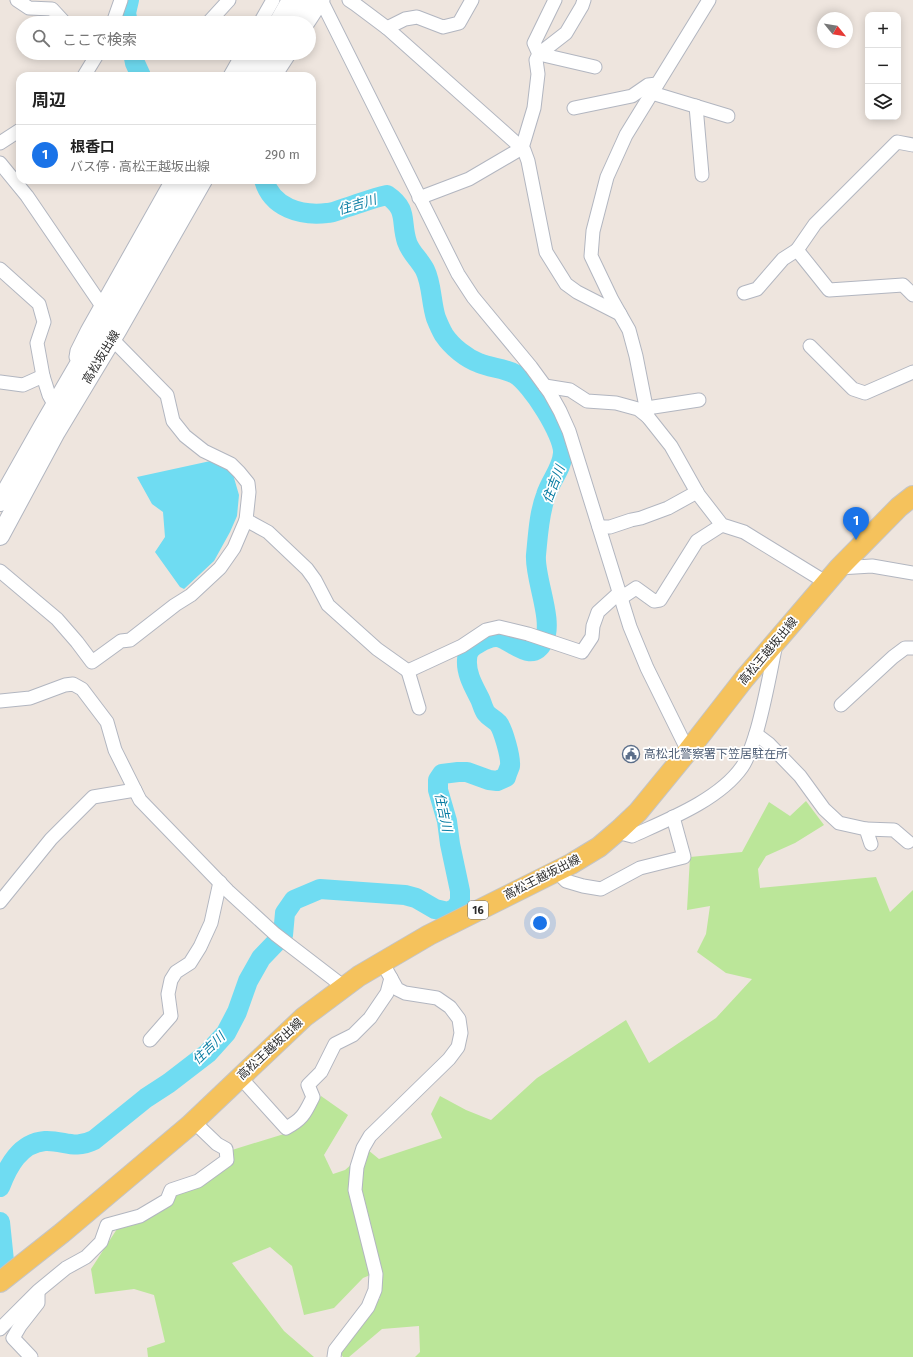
<!DOCTYPE html>
<html lang="ja">
<meta charset="utf-8">
<style>
body{margin:0;font-family:"Fira Sans","Noto Sans JP",sans-serif;background:#f6f6f6;color:#222}
.controls{position:absolute;right:12px;top:12px;display:grid;overflow:hidden;border-radius:8px;box-shadow:0 2px 10px #0003}
.controls button{width:36px;height:36px;display:grid;place-items:center;padding:0;border:0;border-bottom:1px solid #e0e0e0;background:#fff;color:#222;font:20px sans-serif}
.compass{position:absolute;left:817px;top:12px;width:36px;height:36px;border-radius:50%;background:#fff;box-shadow:0 2px 10px #0003;rotate:120deg}
.you{position:absolute;left:540px;top:923px;width:14px;height:14px;margin:-10px;border:3px solid #fff;border-radius:50%;background:#1a73e8;box-shadow:0 0 0 6px #1a73e833}
.badge{display:grid;place-items:center;width:26px;height:26px;border-radius:50%;background:#1a73e8;color:#fff;font-size:13px;font-weight:700}
.pin{position:absolute;translate:-50% -33px;filter:drop-shadow(0 1px 2px #0008)}
.pin::after{content:'';position:absolute;top:21px;width:14px;height:12px;background:inherit;clip-path:polygon(0 0,100% 0,50% 100%)}
.list{margin:0;padding:0;list-style:none}
h2{display:flex;justify-content:space-between;align-items:center;height:52px;margin:0;padding:0 16px;font-size:17px}
h2 small{font-size:13px;font-weight:400;color:#767676}
.list li{display:grid;grid-template-columns:26px 1fr auto;gap:12px;align-items:center;box-sizing:border-box;height:60px;padding:0 16px;border-top:1px solid #e0e0e0}
.list b{display:block;font-size:15px;white-space:nowrap}
.list p{margin:0;font-size:13px;white-space:nowrap;color:#767676}
.list em{font-size:13px;font-style:normal;color:#767676}
.icon{flex:none;width:22px;height:22px;fill:none;stroke:currentColor;stroke-width:2;stroke-linecap:round;stroke-linejoin:round}
.map{position:relative;flex:none;width:913px;height:1357px;overflow:hidden}
.search{position:absolute;background:#fff;box-shadow:0 2px 10px #0003;left:16px;top:16px;width:300px;height:44px;display:flex;align-items:center;gap:10px;box-sizing:border-box;padding:0 14px;border-radius:22px;color:#767676;font-size:15px}
.panel{position:absolute;background:#fff;box-shadow:0 2px 10px #0003;left:16px;top:72px;width:300px;height:112px;border-radius:12px}
.map>svg:first-child{display:block}
.green{fill:#bbe699}
.water{fill:#6fdcf2}
.lines{fill:none;stroke-linecap:round;stroke-linejoin:round}
.river{stroke:#6fdcf2;stroke-width:20}
.street-casing{stroke:#b2b6c0;stroke-width:15}
.secondary-casing{stroke:#b2b6c0;stroke-width:20}
.primary-casing{stroke:#c4c4c4;stroke-width:22}
.street{stroke:#fff;stroke-width:13}
.secondary{stroke:#fff;stroke-width:18}
.primary{stroke:#f5c25c;stroke-width:20}
.labels{text-anchor:middle;stroke-width:3.5;stroke-linejoin:round;paint-order:stroke}
.shield{fill:#fff;stroke:#6b6b6b;stroke-width:1}
.shield-label{font-size:11px;font-weight:bold;fill:#2c2c2c}
.street-label{font-size:12px;fill:#2c2c2c;stroke:#fff}
.service-label{font-size:12px;fill:#4e5e75;stroke:#fff;text-anchor:start}
.water-label{font-size:13px;font-style:italic;fill:#097da3;stroke:#fff}
</style>
<div class="map">
<svg width="913" height="1357" viewBox="0 0 913 1357">
<rect width="100%" height="100%" fill="#eee5de"/>
<!-- green -->
<path class="green" d="M 806,801 L 824,825 L 795,843 L 766,856 L 758,869 L 760,888 L 876,877 L 890,912 L 913,890 L 913,1357 L 415,1357 L 420,1352 L 419,1326 L 382,1329 L 349,1357 L 343,1357 L 340,1352 L 361,1325 L 380,1298 L 380,1271 L 363,1278 L 334,1308 L 304,1315 L 292,1266 L 270,1247 L 232,1263 L 284,1331 L 314,1357 L 148,1357 L 147,1348 L 165,1342 L 154,1295 L 134,1289 L 95,1294 L 91,1269 L 117,1229 L 163,1208 L 173,1192 L 232,1150 L 284,1134 L 307,1118 L 321,1096 L 348,1115 L 324,1155 L 333,1174 L 345,1170 L 368,1150 L 379,1159 L 442,1138 L 431,1114 L 440,1096 L 466,1110 L 491,1120 L 537,1078 L 626,1020 L 649,1063 L 716,1018 L 752,979 L 726,973 L 697,952 L 706,934 L 710,906 L 687,910 L 690,857 L 742,852 L 769,802 L 790,816 Z"/>
<!-- water -->
<path class="water" d="M 215,460 L 232,471 L 239,495 L 237,516 L 230,532 L 214,561 L 184,589 L 180,587 L 155,552 L 165,537 L 163,512 L 152,504 L 137,477 Z"/>
<g class="lines">
<!-- river -->
<g class="river">
<path d="M 128,23 L 126,13 L 129,0"/>
<path d="M 133,53 L 135,63 L 141,76"/>
<path d="M 0,1187 C 8,1166 20,1143 45,1141 C 64,1140 74,1150 94,1140 L 146,1098 L 169,1083 L 208,1053 L 226,1033 L 237,1012 L 248,981 L 261,958 L 283,935 L 285,913 L 294,900 L 320,889 L 405,895 L 416,898 L 435,909 L 448,912 L 456,908 L 460,901 L 460,891 L 450,844 L 447,821 L 438,790 L 438,780 L 442,774 L 458,772 L 467,772 L 489,780 L 497,781 L 506,777 C 507,773 509,769 510,766 C 511,757 503,729 498,723 C 494,719 489,717 486,713 C 483,709 482,703 480,699 C 474,687 466,674 467,660 C 467,651 471,647 479,643 C 484,640 489,637 496,637 C 510,637 532,667 544,640 C 554,621 534,577 536,555 C 538,535 539,513 546,495 C 550,481 562,469 563,453 C 564,435 531,383 515,374 C 504,368 491,368 479,363 C 466,358 452,347 444,335 C 441,330 438,323 436,318 C 431,303 432,284 425,270 C 420,260 410,252 407,242 C 400,221 409,210 387,195 C 373,198 361,203 348,207 C 341,209 334,213 327,213 C 301,216 272,208 264,180"/>
<path d="M 0,1222 L 4,1261 L 0,1265"/>
</g>
<!-- street casing -->
<g class="street-casing">
<g id="street">
<path d="M 17,0 L 29,8 L 52,9 L 65,23"/>
<path d="M 321,0 L 458,274 L 473,297 L 531,367 L 550,393 L 560,411 L 569,431 L 630,627 L 647,668 L 688,751"/>
<path d="M 349,0 L 355,4 L 387,28 L 524,150 L 528,161 L 546,252 L 566,284 L 577,292 L 620,314"/>
<path d="M 555,0 L 534,43 L 539,54 L 595,67"/>
<path d="M 113,23 L 121,0"/>
<path d="M 208,23 L 229,0"/>
<path d="M 260,23 L 273,0"/>
<path d="M 308,23 L 323,0"/>
<path d="M 387,28 L 405,19 L 417,17 L 443,27 L 459,23 L 472,0"/>
<path d="M 84,76 L 98,53"/>
<path d="M 230,76 L 243,53"/>
<path d="M 275,76 L 290,53"/>
<path d="M 652,93 L 728,116"/>
<path d="M 696,106 L 702,175"/>
<path d="M 574,108 L 632,96 L 648,85 L 657,84"/>
<path d="M 0,143 L 20,130"/>
<path d="M 0,163 L 27,196 L 102,306"/>
<path d="M 419,198 L 469,179 L 522,148 L 534,108 L 538,74 L 536,60 L 539,54 L 566,33 L 582,6 L 584,0"/>
<path d="M 797,250 L 815,224 L 897,142 L 913,145"/>
<path d="M 0,269 L 39,304 L 44,322 L 37,343 L 43,376 L 49,395 L 58,411"/>
<path d="M 744,293 L 757,289 L 783,259 L 797,250 L 829,290 L 903,285 L 913,295"/>
<path d="M 112,339 L 167,395 L 173,421 L 185,436 L 204,451 L 231,464 L 239,472 L 248,483 L 249,492 L 246,520 L 268,532 L 307,569 L 315,580 L 328,605 L 377,649 L 408,671"/>
<path d="M 810,346 L 853,389 L 865,393 L 913,372"/>
<path d="M 76,357 L 77,351 L 87,331 L 172,180"/>
<path d="M 0,382 L 23,385 L 43,376"/>
<path d="M 545,386 L 570,390 L 587,401 L 616,403 L 638,409 L 648,417 L 671,446 L 698,494 L 722,525 L 744,532 L 827,583"/>
<path d="M 647,408 L 699,400"/>
<path d="M 648,417 L 636,356 L 629,330 L 612,300 L 591,256 L 593,231 L 607,177 L 626,135 L 709,0"/>
<path d="M 599,527 L 610,527 L 631,520 L 641,518 L 668,508 L 697,492"/>
<path d="M 839,568 L 872,566 L 913,573"/>
<path d="M 0,571 L 57,619 L 77,642 L 92,662 L 121,641 L 130,640 L 175,605 L 191,595 L 220,568 L 234,548 L 246,520"/>
<path d="M 621,598 L 636,588 L 654,601 L 660,600 L 697,541 L 722,525"/>
<path d="M 0,701 L 30,698 L 65,685 L 73,684 L 82,689 L 107,722 L 115,750 L 140,800 L 228,891 L 275,934 L 344,987"/>
<path d="M 841,705 L 893,657 L 905,648 L 913,648"/>
<path d="M 419,708 L 408,671 L 462,646 L 486,630 L 499,627 L 528,634 L 582,652 L 592,637 L 593,626 L 598,612 L 620,592"/>
<path d="M 756,734 L 769,744 L 800,776 L 824,809 L 839,823 L 866,829 L 871,844"/>
<path d="M 866,829 L 894,830 L 908,842"/>
<path d="M 617,832 L 632,836 C 667,820 719,800 742,767 C 749,757 753,743 757,730 C 765,702 770,673 776,644"/>
<path d="M 556,871 L 566,881 L 583,886 L 601,889 L 640,868 L 684,857 L 673,817"/>
<path d="M 0,902 L 51,839 L 93,797 L 135,790"/>
<path d="M 150,1040 L 171,1016 L 168,994 L 171,980 L 176,972 L 190,963 L 200,947 L 211,923 L 220,882"/>
<path d="M 240,1077 L 286,1128 C 303,1119 305,1113 313,1097 L 308,1085 L 321,1072 L 335,1044 L 353,1035 L 370,1018 L 387,993 L 391,978"/>
<path d="M 0,1329 L 38,1291 L 66,1268 L 86,1257 L 101,1242 L 107,1225 L 140,1216 L 167,1200 L 171,1190 L 198,1181 L 227,1160 L 226,1149 L 217,1144 L 193,1121"/>
<path d="M 31,1357 L 13,1338 L 20,1326 L 38,1303 L 38,1292"/>
<path d="M 334,1357 L 335,1350 L 368,1307 L 375,1290 L 376,1274 L 355,1190 L 357,1167 L 363,1148 L 370,1136 L 449,1059 L 458,1047 L 461,1033 L 459,1019 L 450,1007 L 437,998 L 405,993 L 397,989 L 382,962"/>
</g>
</g>
<!-- secondary casing -->
<g class="secondary-casing">
<g id="secondary">
<path d="M 278,23 L 291,0"/>
<path d="M 294,23 L 308,0"/>
<path d="M 247,76 L 260,53"/>
<path d="M 263,76 L 277,53"/>
<path d="M 0,502 L 43,426 L 186,180"/>
<path d="M 0,536 L 56,432 L 118,329 L 203,180"/>
</g>
</g>
<!-- primary casing -->
<g class="primary-casing">
<path id="primary" d="M 0,1282 L 62,1233 L 189,1126 L 304,1017 L 359,976 L 429,935 L 571,864 L 599,847 L 619,830 L 638,812 L 688,751 L 744,679 L 839,568 L 899,507 L 913,496"/>
</g>
<!-- street -->
<use href="#street" class="street"/>
<!-- secondary -->
<use href="#secondary" class="secondary"/>
<!-- primary -->
<use href="#primary" class="primary"/>
</g>
<!-- icons -->
<defs>
<g id="civic-ring" transform="scale(0.9)"><circle r="9.5" fill="#fff" stroke="#5c6f8a" stroke-width="1.5"/><path d="M-.6-6.5H3V-4.5H.6V-3L4-1V1h2V6H-6V1h2V-1L-.6-3ZM-1.2 2.5V6h2.4V2.5Z" fill="#5c6f8a"/></g>
</defs>
<g fill-rule="evenodd">
<use href="#civic-ring" x="631" y="754"/>
</g>
<g class="labels">
<!-- shield labels -->
<rect class="shield" x="468" y="901" width="20" height="18" rx="3"/>
<g class="shield-label">
<text x="478" y="914">16</text>
</g>
<!-- street labels -->
<g class="street-label">
<text transform="translate(101 357) rotate(-59)" y="4">高松坂出線</text>
<text transform="translate(768 651) rotate(-50)" y="4">高松王越坂出線</text>
<text transform="translate(542 877) rotate(-27)" y="4">高松王越坂出線</text>
<text transform="translate(270 1049) rotate(-43)" y="4">高松王越坂出線</text>
</g>
<!-- service labels -->
<g class="service-label">
<text x="644" y="758">高松北警察署下笠居駐在所</text>
</g>
<!-- water labels -->
<g class="water-label">
<text transform="translate(357 204) rotate(-17)" y="5">住吉川</text>
<text transform="translate(553 484) rotate(-69)" y="5">住吉川</text>
<text transform="translate(444 812) rotate(78)" y="5">住吉川</text>
<text transform="translate(208 1048) rotate(-44)" y="5">住吉川</text>
</g>
</g>
</svg>
<div class="controls">
<button>+</button>
<button>−</button>
<button><svg class="icon" aria-label="layers" viewBox="0 0 24 24"><path d="M12 4l9 5-9 5-9-5zM3 14l9 5 9-5"/></svg></button>
</div>
<svg class="compass" viewBox="-18 -18 36 36"><path d="M0-13l5 13h-10z" fill="#e53935"/><path d="M0 13l5-13h-10z" fill="#767676"/></svg>
<div class="you"></div>
<div class="pin badge" style="left:856px;top:540px">1</div>
<div class="search"><svg class="icon" aria-label="search" viewBox="0 0 24 24"><circle cx="10" cy="10" r="6"/><path d="M15 15l6 6"/></svg>ここで検索</div>
<section class="panel">
<h2>周辺<small></small></h2>
<ul class="list">
<li><span class="badge">1</span><div><b>根香口</b><p>バス停 · 高松王越坂出線</p></div><em>290 m</em></li>
</ul>
</section>
</div>
